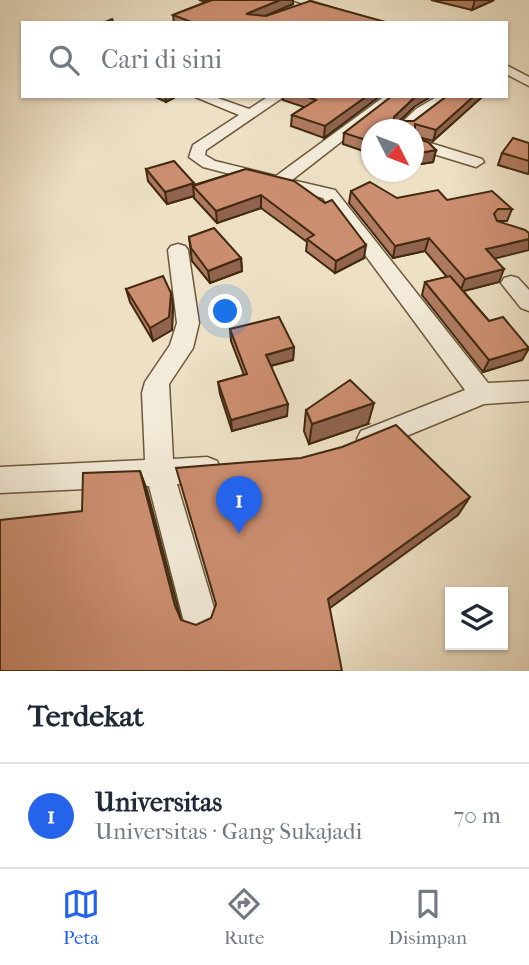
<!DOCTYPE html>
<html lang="id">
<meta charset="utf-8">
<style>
body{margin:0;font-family:"IM FELL French Canon",serif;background:#f6f6f7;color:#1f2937}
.controls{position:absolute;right:21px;bottom:21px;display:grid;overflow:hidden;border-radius:0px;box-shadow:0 2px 5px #0004}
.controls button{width:63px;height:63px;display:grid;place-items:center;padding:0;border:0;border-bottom:2px solid #e0e1e3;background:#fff;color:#1f2937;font:35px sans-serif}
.compass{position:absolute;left:361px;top:119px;width:63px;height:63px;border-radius:50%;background:#fff;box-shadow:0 2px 5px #0004;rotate:132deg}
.you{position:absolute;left:226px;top:312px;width:24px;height:24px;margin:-18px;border:5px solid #fff;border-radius:50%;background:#1a73e8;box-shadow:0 0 0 10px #1a73e833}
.badge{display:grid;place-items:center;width:46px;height:46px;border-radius:50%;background:#2563eb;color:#fff;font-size:23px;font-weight:700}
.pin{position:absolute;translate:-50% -58px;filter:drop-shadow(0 2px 4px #0008)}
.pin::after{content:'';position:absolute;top:37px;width:24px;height:21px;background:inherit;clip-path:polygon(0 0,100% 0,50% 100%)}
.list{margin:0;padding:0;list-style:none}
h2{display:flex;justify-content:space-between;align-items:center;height:91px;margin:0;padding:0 28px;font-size:30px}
h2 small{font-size:23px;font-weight:400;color:#747a83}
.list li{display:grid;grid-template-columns:46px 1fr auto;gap:21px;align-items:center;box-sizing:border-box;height:105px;padding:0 28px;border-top:2px solid #e0e1e3}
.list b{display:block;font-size:26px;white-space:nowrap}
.list p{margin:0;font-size:23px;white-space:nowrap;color:#747a83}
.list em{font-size:23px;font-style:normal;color:#747a83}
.icon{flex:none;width:38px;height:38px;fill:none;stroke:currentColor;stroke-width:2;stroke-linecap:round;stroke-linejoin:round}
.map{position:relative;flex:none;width:529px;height:671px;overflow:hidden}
.search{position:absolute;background:#fff;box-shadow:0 2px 5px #0004;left:21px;right:21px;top:21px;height:77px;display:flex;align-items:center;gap:18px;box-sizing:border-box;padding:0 24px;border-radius:0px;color:#747a83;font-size:26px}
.sheet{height:196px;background:#fff}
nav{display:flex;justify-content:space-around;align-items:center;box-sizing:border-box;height:98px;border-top:2px solid #e0e1e3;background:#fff;font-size:19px;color:#747a83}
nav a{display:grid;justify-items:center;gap:4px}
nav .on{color:#2563eb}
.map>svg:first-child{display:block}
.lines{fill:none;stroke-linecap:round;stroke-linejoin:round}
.minor-casing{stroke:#6c583c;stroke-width:3}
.minor{fill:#f3ebd9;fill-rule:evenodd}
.wall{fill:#af7a60;stroke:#412a0f;stroke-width:2}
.shaded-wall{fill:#8f634e;stroke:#412a0f;stroke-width:2}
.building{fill:#cc8e70;stroke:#412a0f;stroke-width:2}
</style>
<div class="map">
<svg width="529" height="671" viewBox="0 0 529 671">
<rect width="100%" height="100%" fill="#ede0c5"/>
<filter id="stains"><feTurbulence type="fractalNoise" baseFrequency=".00286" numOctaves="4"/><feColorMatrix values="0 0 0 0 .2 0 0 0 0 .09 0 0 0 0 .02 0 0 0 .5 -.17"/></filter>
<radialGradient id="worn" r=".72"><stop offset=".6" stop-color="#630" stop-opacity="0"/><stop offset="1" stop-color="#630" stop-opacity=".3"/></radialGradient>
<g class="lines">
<!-- minor casing -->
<g class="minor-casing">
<g id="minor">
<path d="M 292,0 L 307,0 L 380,23 L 363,23 Z"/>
<path d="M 506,65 L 529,77 L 529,86 L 506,74 Z"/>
<path d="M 193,96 L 212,96 L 249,109 L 269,96 L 285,96 L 206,150 L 205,155 L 215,161 L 276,176 L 385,96 L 400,96 L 292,180 L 335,190 L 488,383 L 529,381 L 529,401 L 484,404 L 370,451 L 361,447 L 357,439 L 361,431 L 465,390 L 323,198 L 203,167 L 189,157 L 193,145 L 239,115 Z"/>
<path d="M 438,96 L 454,96 L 426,115 L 410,130 L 394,130 L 416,109 Z"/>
<path d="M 414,138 L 482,159 L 484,162 L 476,167 L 414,148 Z"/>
<path d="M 178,244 L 185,246 L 188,250 L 199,323 L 193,348 L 169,384 L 173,459 L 207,457 L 217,461 L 221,470 L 217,479 L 207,483 L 177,484 L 217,618 L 212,630 L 200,635 L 188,630 L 183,618 L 149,486 L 0,493 L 0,467 L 145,460 L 142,393 L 145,382 L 170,345 L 177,323 L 168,250 L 171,246 Z"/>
<path d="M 511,276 L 518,278 L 529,290 L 529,311 L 521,308 L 501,283 L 504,278 Z"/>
</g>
</g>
<!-- minor -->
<use href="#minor" class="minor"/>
</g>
<!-- wall -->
<g class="wall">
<path d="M 199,0 L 293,0 L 293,4 L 264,16 L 389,23 L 174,23 L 173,15 L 206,2 Z"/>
<path d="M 431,0 L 494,0 L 472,10 Z"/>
<path d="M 153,96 L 177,96 L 166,102 Z"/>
<path d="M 283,96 L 380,96 L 324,138 L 291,126 L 292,115 L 304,107 L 283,100 Z"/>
<path d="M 447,96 L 483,96 L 433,141 L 415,136 L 415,138 L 436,150 L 433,162 L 414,165 L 414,130 L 372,130 L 372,154 L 343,144 L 344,133 L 414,107 L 400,121 L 414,121 Z"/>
<path d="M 529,143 L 529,172 L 528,174 L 498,165 L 502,153 Z"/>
<path d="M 146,169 L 194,185 L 246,169 L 364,258 L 335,273 L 306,251 L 307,242 L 261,208 L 217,223 L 194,198 L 194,196 L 167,204 L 148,181 Z"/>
<path d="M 351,191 L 397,198 L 447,200 L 512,209 L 507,221 L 498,221 L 494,259 L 499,282 L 463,291 L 489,321 L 529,348 L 522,360 L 483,372 L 422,295 L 425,282 L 447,277 L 425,251 L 393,258 L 349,203 Z"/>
<path d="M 189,237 L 241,258 L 242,271 L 210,283 L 192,261 Z"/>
<path d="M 126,289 L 173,305 L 172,330 L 153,341 L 130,302 Z"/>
<path d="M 230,329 L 294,347 L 293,360 L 271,366 L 287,416 L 232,431 L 220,394 L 218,382 L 244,375 L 231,341 Z"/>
<path d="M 306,410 L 368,424 L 309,444 L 304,431 Z"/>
</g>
<!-- shaded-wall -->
<g class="shaded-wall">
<path d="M 280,0 L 293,0 L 293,4 L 248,23 L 246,14 Z"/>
<path d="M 475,0 L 494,0 L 472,10 Z"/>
<path d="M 165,96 L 177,96 L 166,102 Z"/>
<path d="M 367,96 L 380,96 L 324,138 L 325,126 Z"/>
<path d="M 416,96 L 432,96 L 414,107 L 392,128 L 394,117 Z"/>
<path d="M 474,96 L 483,96 L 433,141 L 436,130 Z"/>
<path d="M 436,150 L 433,162 L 414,165 L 414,154 Z"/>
<path d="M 194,183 L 194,187 L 193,186 L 194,196 L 167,204 L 165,192 Z"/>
<path d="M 261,195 L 261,208 L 217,223 L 216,211 Z"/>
<path d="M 429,238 L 425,251 L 393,258 L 395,246 Z"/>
<path d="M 529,239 L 529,250 L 481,262 L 486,249 Z"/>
<path d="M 366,245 L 364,258 L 335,273 L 336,261 Z"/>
<path d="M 241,258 L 242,271 L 210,283 L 208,271 Z"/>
<path d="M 504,269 L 499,282 L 460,292 L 465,279 Z"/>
<path d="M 171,293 L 173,305 L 172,330 L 153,341 L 150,328 Z"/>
<path d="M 294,347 L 293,360 L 266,367 L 266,355 Z"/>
<path d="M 529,348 L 522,360 L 483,372 L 489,360 Z"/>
<path d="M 374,403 L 368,424 L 309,444 L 312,424 Z"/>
<path d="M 288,404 L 287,416 L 232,431 L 231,420 Z"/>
<path d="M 140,471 L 147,490 L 181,619 L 175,606 Z"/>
<path d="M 470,497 L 458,515 L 323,613 L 328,599 Z"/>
</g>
<!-- building -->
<g class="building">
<path d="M 212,0 L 280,0 L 246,14 L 266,16 L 310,1 L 389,23 L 194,23 L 173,15 Z"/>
<path d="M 112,19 L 114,23 L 103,23 Z"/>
<path d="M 305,96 L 367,96 L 325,126 L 292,115 L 316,100 Z"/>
<path d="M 392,96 L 416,96 L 394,117 L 394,121 L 414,121 L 447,96 L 474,96 L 436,130 L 415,124 L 415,138 L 428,142 L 436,150 L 414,154 L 414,130 L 372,130 L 372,142 L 344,133 Z"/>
<path d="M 513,138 L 529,143 L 529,161 L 502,153 Z"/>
<path d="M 174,161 L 194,183 L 165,192 L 146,169 Z"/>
<path d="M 246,169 L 294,181 L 325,203 L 332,200 L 366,245 L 336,261 L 307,239 L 314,235 L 261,195 L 216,211 L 193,186 Z"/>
<path d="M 370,182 L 397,198 L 438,190 L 447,200 L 492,191 L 512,209 L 498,209 L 494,214 L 497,221 L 525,230 L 529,233 L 529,239 L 486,249 L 504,269 L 465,279 L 429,238 L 395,246 L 351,191 Z"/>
<path d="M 214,228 L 241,258 L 208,271 L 191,248 L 189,237 Z"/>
<path d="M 163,276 L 171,293 L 169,317 L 150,328 L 126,289 Z"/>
<path d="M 450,276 L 489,321 L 503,317 L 529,348 L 489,360 L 425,282 Z"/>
<path d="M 279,317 L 294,347 L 266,355 L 288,404 L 231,420 L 218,382 L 247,374 L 230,329 Z"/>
<path d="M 350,380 L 374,403 L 312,424 L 306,410 Z"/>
<path d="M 396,425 L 470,497 L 328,599 L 342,671 L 0,671 L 0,520 L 82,511 L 83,473 L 140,471 L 175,606 L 181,620 L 196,625 L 211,618 L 216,604 L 176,468 L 301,458 L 342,447 Z"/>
</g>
<rect width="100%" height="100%" filter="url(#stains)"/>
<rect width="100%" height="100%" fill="url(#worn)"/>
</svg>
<div class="controls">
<button><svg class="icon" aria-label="layers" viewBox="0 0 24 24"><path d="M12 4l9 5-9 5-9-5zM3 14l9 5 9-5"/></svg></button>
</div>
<svg class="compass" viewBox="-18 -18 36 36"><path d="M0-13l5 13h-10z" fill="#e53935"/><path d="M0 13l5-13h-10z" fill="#747a83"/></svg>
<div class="you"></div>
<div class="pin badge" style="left:239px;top:534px">1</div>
<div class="search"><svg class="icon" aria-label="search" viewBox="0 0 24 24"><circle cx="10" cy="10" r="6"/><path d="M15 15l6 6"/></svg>Cari di sini</div>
</div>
<section class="sheet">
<h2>Terdekat<small></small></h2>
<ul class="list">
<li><span class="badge">1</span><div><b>Universitas</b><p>Universitas · Gang Sukajadi</p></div><em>70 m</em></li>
</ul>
</section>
<nav>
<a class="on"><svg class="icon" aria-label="map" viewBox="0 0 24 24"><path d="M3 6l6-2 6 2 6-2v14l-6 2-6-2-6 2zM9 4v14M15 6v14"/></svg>Peta</a>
<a><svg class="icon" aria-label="directions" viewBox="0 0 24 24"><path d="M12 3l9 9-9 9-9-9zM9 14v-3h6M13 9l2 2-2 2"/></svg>Rute</a>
<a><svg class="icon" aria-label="saved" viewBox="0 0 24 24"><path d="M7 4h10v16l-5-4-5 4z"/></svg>Disimpan</a>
</nav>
